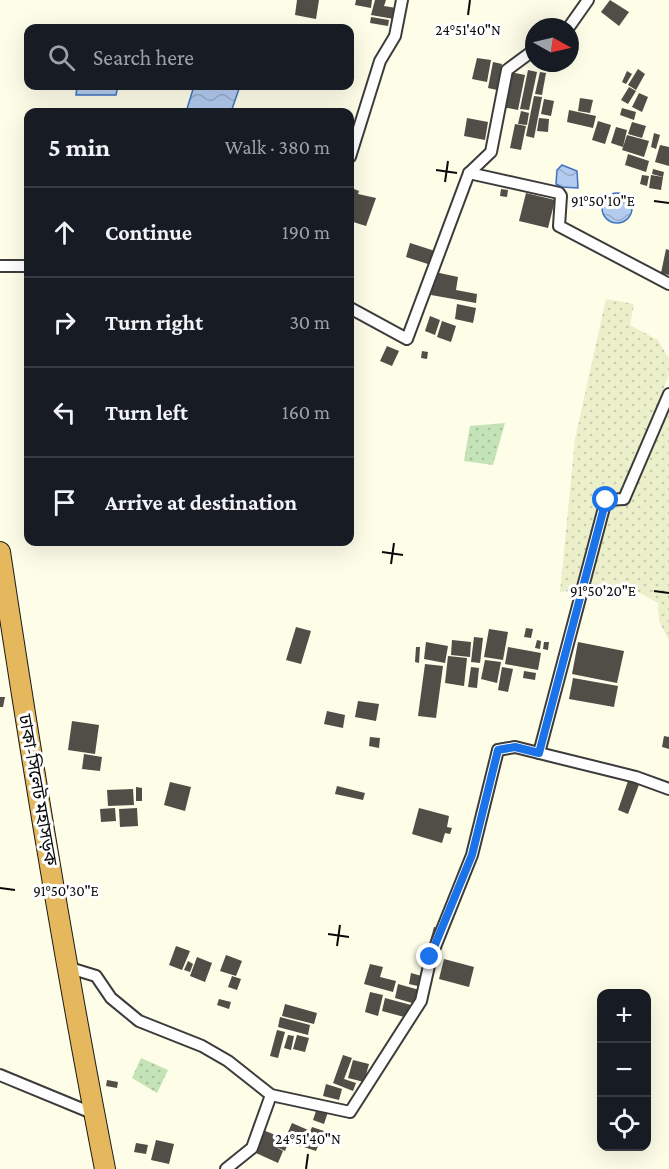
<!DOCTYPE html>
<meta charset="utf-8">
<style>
body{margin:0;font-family:"Crimson Pro","Noto Sans Bengali",serif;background:#20242c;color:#f1f3f6}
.controls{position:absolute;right:18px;bottom:18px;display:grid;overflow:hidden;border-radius:12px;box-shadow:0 6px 24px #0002}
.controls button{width:54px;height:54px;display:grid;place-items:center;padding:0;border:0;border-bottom:2px solid #363941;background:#171b24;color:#f1f3f6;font:30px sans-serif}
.compass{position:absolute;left:525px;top:18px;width:54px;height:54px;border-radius:50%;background:#171b24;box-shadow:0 6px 24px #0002;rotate:98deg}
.stop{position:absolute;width:18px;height:18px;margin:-14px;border:4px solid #1a73e8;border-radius:50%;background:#fff}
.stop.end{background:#1a73e8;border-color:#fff;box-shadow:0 2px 6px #0008}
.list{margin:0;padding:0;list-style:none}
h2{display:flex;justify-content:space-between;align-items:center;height:78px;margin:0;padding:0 24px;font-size:26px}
h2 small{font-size:20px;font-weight:400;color:#9ea1a6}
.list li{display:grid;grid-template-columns:39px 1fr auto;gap:18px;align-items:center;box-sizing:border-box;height:90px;padding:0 24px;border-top:2px solid #363941}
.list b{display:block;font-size:22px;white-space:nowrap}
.list em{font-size:20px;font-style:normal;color:#9ea1a6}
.icon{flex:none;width:33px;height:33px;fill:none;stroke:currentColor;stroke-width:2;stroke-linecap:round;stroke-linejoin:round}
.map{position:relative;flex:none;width:669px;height:1169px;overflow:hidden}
.search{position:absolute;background:#171b24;box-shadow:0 6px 24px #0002;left:24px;top:24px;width:330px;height:66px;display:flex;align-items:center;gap:15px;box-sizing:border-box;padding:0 21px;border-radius:12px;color:#9ea1a6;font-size:22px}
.panel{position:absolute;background:#171b24;box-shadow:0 6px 24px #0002;left:24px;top:108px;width:330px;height:438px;border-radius:12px}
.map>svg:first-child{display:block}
.farmland{fill:url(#farmland-dots)}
.grass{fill:url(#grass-dots)}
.water{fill:url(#water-waves);stroke:#4072bf;stroke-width:1.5}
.building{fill:#514d47}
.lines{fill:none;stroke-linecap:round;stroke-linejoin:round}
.street-casing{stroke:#3c3c3c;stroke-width:14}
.highway-casing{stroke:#1a1a1a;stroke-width:22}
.street{stroke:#fff;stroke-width:10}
.highway{stroke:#e6b85d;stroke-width:20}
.route{stroke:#1a73e8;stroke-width:8}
.ticks{fill:none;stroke:#090909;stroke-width:2}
.labels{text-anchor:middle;stroke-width:6;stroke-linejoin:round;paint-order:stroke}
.street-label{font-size:18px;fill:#090909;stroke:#fff}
.ticks-label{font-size:15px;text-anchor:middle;fill:#090909;stroke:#fff;stroke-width:6;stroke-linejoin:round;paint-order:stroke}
</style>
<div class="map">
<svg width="669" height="1169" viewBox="0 0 669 1169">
<defs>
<pattern id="farmland-dots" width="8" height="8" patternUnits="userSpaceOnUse" patternTransform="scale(1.5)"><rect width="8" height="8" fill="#ebf0cb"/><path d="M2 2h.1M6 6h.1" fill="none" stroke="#c8ccad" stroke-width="1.8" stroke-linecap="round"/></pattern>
<pattern id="grass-dots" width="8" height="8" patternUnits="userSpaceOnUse" patternTransform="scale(1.5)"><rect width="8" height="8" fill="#c4e3b6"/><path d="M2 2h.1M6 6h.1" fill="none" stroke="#a7c19b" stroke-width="1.8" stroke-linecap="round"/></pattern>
<pattern id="water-waves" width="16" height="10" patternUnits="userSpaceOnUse" patternTransform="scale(1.5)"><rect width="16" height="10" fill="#b2cbef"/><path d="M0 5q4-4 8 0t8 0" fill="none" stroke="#98adcc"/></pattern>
</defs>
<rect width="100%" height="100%" fill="#fdfde8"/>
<!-- farmland -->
<path class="farmland" d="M 606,299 L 634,304 L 630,325 L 658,340 L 669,359 L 669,375 L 661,395 L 669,398 L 669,641 L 659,621 L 658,603 L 628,586 L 560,592 L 575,439 Z"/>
<!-- grass -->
<g class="grass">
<path d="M 505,423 L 493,465 L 464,461 L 470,426 Z"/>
<path d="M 141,1058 L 168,1070 L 157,1093 L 132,1078 Z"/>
</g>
<!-- water -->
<g class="water">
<path d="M 77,86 L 118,86 L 116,95 L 76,95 Z"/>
<path d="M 194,86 L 240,86 L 231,112 L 186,112 Z"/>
<path d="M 562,165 L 577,171 L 578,188 L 561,187 L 556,184 L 557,170 Z"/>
<circle cx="617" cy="208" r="15"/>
</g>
<!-- building -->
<g class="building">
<path d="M 297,0 L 319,0 L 316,19 L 295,15 Z"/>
<path d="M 356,0 L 372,0 L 371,8 L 355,5 Z"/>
<path d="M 375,0 L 386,0 L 384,6 L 396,8 L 394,19 L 371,15 Z"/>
<path d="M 610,0 L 629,12 L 619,26 L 601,12 Z"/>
<path d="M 371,17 L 389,20 L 388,26 L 370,23 Z"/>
<path d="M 477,58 L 491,60 L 487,82 L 472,79 Z"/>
<path d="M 493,62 L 502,64 L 497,90 L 488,88 Z"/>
<path d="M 638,69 L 645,74 L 636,90 L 628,85 Z"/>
<path d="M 528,70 L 537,72 L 529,110 L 520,109 Z"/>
<path d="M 627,71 L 632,74 L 626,84 L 622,82 Z"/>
<path d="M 510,72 L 525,75 L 518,110 L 503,107 Z"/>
<path d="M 540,72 L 546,73 L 542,95 L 535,94 Z"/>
<path d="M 629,87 L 636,91 L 628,104 L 621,100 Z"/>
<path d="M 639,93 L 648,97 L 642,112 L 632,107 Z"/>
<path d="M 534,96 L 542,97 L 534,138 L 526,136 Z"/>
<path d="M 580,98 L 593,100 L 590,113 L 578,111 Z"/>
<path d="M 544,99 L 554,101 L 551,116 L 541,114 Z"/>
<path d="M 622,108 L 636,112 L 634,120 L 620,115 Z"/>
<path d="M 569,110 L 596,116 L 593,128 L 567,122 Z"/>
<path d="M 521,111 L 529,113 L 527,125 L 518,124 Z"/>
<path d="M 467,118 L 488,122 L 485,140 L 464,136 Z"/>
<path d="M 539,118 L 549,119 L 548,132 L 537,131 Z"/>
<path d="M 598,121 L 611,125 L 605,144 L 592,140 Z"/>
<path d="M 632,122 L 646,126 L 642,138 L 628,134 Z"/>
<path d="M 515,124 L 526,126 L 521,150 L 510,148 Z"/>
<path d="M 616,127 L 627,130 L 623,147 L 611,143 Z"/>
<path d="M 654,133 L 660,135 L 656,149 L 651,147 Z"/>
<path d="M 627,135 L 649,141 L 644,157 L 622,150 Z"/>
<path d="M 660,145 L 669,147 L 669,166 L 655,162 Z"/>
<path d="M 628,154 L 649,161 L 646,172 L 625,165 Z"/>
<path d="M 653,169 L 664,172 L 663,177 L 652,174 Z"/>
<path d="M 642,175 L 649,176 L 647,186 L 640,184 Z"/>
<path d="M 651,175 L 663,177 L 661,190 L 649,188 Z"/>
<path d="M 354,189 L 359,191 L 358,194 L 376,198 L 366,226 L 350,221 L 350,201 L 352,202 L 351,198 Z"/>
<path d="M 501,189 L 508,190 L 507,197 L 500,196 Z"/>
<path d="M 526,193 L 555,200 L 548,228 L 519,221 Z"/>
<path d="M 410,243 L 435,251 L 431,265 L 406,257 Z"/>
<path d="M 666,249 L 669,250 L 669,275 L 661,273 Z"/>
<path d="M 435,272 L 458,277 L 456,290 L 477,294 L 476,303 L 431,295 Z"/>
<path d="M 457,304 L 476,308 L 473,323 L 455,319 Z"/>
<path d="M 430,316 L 440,320 L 435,335 L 425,331 Z"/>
<path d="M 442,321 L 456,326 L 451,342 L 437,337 Z"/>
<path d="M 387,346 L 399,351 L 392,366 L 380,361 Z"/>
<path d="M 422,351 L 428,352 L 427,359 L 421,358 Z"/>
<path d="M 296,627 L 311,631 L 301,664 L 286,660 Z"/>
<path d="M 526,628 L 533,629 L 531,638 L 524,637 Z"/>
<path d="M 489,629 L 508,632 L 503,660 L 484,657 Z"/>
<path d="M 474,637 L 483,638 L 480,663 L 471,662 Z"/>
<path d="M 452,640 L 471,642 L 470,657 L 451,655 Z"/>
<path d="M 537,640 L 541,641 L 540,649 L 535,648 Z"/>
<path d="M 426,642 L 448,646 L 445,663 L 424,659 Z"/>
<path d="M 544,642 L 549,642 L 548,650 L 543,649 Z"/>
<path d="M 578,642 L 624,651 L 617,683 L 572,674 Z"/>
<path d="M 416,647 L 420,647 L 419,663 L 415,662 Z"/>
<path d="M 508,647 L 541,653 L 538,670 L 505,664 Z"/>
<path d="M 448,656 L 467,658 L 464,686 L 445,683 Z"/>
<path d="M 485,660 L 501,662 L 497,683 L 481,679 Z"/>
<path d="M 425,664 L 443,666 L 436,718 L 418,716 Z"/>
<path d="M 471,667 L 479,668 L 477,688 L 468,687 Z"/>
<path d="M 502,667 L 513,669 L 508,692 L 498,690 Z"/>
<path d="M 524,671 L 536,673 L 535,680 L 523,678 Z"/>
<path d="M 573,678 L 618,686 L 614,707 L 569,699 Z"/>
<path d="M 0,697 L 5,697 L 3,707 L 0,707 Z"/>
<path d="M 358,701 L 379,704 L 376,721 L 355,717 Z"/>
<path d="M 327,711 L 345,715 L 343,728 L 324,724 Z"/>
<path d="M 72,721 L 99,725 L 95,754 L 68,750 Z"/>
<path d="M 664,736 L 669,737 L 669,749 L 662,747 Z"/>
<path d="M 370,737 L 380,738 L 379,748 L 369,746 Z"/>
<path d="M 84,754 L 102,757 L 100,771 L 82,769 Z"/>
<path d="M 629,778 L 640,782 L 628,814 L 618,810 Z"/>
<path d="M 170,782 L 191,787 L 185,811 L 164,805 Z"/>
<path d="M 337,786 L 365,793 L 363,800 L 335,794 Z"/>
<path d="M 136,787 L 142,788 L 142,801 L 136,801 Z"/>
<path d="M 133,789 L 134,805 L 108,806 L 107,790 Z"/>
<path d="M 115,808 L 116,821 L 101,822 L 100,809 Z"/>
<path d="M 137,808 L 138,826 L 120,827 L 119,809 Z"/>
<path d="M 419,808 L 449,816 L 447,827 L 452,828 L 450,834 L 445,833 L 442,843 L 412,834 Z"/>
<path d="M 434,927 L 440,928 L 436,942 L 430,941 Z"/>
<path d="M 176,946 L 190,951 L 182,970 L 169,965 Z"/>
<path d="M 226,955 L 242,961 L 236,976 L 220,971 Z"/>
<path d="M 197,957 L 212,963 L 205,982 L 190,976 Z"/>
<path d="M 444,959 L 474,967 L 469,987 L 439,979 Z"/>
<path d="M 188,961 L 193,964 L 190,972 L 184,970 Z"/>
<path d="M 370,964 L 383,967 L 380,977 L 396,981 L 393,992 L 364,984 Z"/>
<path d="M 411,973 L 425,977 L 422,987 L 409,984 Z"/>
<path d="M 232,976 L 241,979 L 237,990 L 228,987 Z"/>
<path d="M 398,984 L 423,991 L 419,1005 L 395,998 Z"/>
<path d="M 370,992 L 383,995 L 378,1016 L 365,1012 Z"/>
<path d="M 385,998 L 411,1005 L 408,1018 L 382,1011 Z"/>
<path d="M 219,999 L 231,1002 L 229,1009 L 217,1005 Z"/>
<path d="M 285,1004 L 317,1013 L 314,1024 L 282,1016 Z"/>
<path d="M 280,1017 L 310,1025 L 308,1035 L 278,1027 Z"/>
<path d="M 277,1030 L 285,1032 L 278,1058 L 270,1056 Z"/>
<path d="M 288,1035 L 294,1036 L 291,1050 L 284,1048 Z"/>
<path d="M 297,1035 L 309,1038 L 305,1052 L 293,1049 Z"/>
<path d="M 343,1055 L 352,1058 L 344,1079 L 356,1083 L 353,1091 L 333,1083 Z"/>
<path d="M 353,1060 L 369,1064 L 364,1082 L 348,1078 Z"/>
<path d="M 107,1080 L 118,1082 L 117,1088 L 106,1086 Z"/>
<path d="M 326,1084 L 342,1089 L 339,1100 L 323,1096 Z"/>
<path d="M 317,1108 L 328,1112 L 324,1124 L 313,1120 Z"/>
<path d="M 292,1123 L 308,1130 L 301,1147 L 289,1141 L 285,1151 L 274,1146 L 283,1151 L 278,1163 L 256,1153 L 263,1130 L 285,1139 Z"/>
<path d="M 312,1127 L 324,1131 L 316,1151 L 304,1147 Z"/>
<path d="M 156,1140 L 174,1144 L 169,1164 L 151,1160 Z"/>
<path d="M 136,1143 L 148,1145 L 146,1154 L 134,1152 Z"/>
</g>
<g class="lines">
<!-- street casing -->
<g class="street-casing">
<g id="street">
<path d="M 569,27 L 588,0"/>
<path d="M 350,157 L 380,61 L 395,36 L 402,0"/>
<path d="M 469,173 L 559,193 L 561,196 L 559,226 L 669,284"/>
<path d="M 0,266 L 28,266"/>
<path d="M 350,308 L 407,339 L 469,173 L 491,152 L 507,70 L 534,50"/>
<path d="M 539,753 L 636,777 L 669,789"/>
<path d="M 70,968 L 96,976 L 111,998 L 139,1021 L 202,1046 L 228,1061 L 271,1095 L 350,1112 L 421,1001 L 431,957 L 472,855 L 498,750 L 515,747 L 539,753 L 606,500 L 624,499 L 669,394"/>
<path d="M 0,1075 L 92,1113"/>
<path d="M 226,1169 L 252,1148 L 271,1095"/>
</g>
</g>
<!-- highway casing -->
<g class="highway-casing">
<path id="highway" d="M 0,552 C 31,758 65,964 105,1169"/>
</g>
<!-- street -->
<use href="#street" class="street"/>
<!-- highway -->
<use href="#highway" class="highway"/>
</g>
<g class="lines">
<!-- route -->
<path class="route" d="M 430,957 L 472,855 L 498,750 L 515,747 L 539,753 L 606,500"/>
</g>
<!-- ticks -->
<path class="ticks" d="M 468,15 L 470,0M 436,170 L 457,173M 445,182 L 448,161M 654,201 L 669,203M 382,552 L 403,555M 391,564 L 394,543M 654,591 L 669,593M 0,888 L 15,890M 328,934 L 349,937M 337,946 L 340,925M 306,1169 L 308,1154"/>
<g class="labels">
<!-- street labels -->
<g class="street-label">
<text transform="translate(38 790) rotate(80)" y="6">ঢাকা-সিলেট মহাসড়ক</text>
</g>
</g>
<g class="ticks-label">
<text x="468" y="35">24°51'40"N</text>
<text x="603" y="206">91°50'10"E</text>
<text x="603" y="596">91°50'20"E</text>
<text x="66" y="896">91°50'30"E</text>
<text x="308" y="1144">24°51'40"N</text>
</g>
</svg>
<div class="controls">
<button>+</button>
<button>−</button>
<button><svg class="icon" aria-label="locate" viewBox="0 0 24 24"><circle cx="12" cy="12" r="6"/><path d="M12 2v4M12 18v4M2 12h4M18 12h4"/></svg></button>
</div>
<svg class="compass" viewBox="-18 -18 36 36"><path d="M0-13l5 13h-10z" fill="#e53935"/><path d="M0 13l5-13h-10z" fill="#9ea1a6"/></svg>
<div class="stop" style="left:606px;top:500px"></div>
<div class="stop end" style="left:430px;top:957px"></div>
<div class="search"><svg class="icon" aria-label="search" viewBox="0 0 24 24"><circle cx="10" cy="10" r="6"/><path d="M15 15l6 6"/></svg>Search here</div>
<section class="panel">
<h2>5 min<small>Walk · 380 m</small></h2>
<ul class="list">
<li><svg class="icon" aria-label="ahead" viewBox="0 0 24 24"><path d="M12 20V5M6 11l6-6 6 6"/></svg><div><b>Continue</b></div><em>190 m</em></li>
<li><svg class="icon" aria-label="right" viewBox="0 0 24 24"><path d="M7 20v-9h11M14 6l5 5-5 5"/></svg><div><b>Turn right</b></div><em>30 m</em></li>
<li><svg class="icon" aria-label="left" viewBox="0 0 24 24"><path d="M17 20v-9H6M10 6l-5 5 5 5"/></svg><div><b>Turn left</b></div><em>160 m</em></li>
<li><svg class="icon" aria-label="arrive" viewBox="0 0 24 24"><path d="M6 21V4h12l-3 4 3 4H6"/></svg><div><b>Arrive at destination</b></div></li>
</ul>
</section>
</div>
